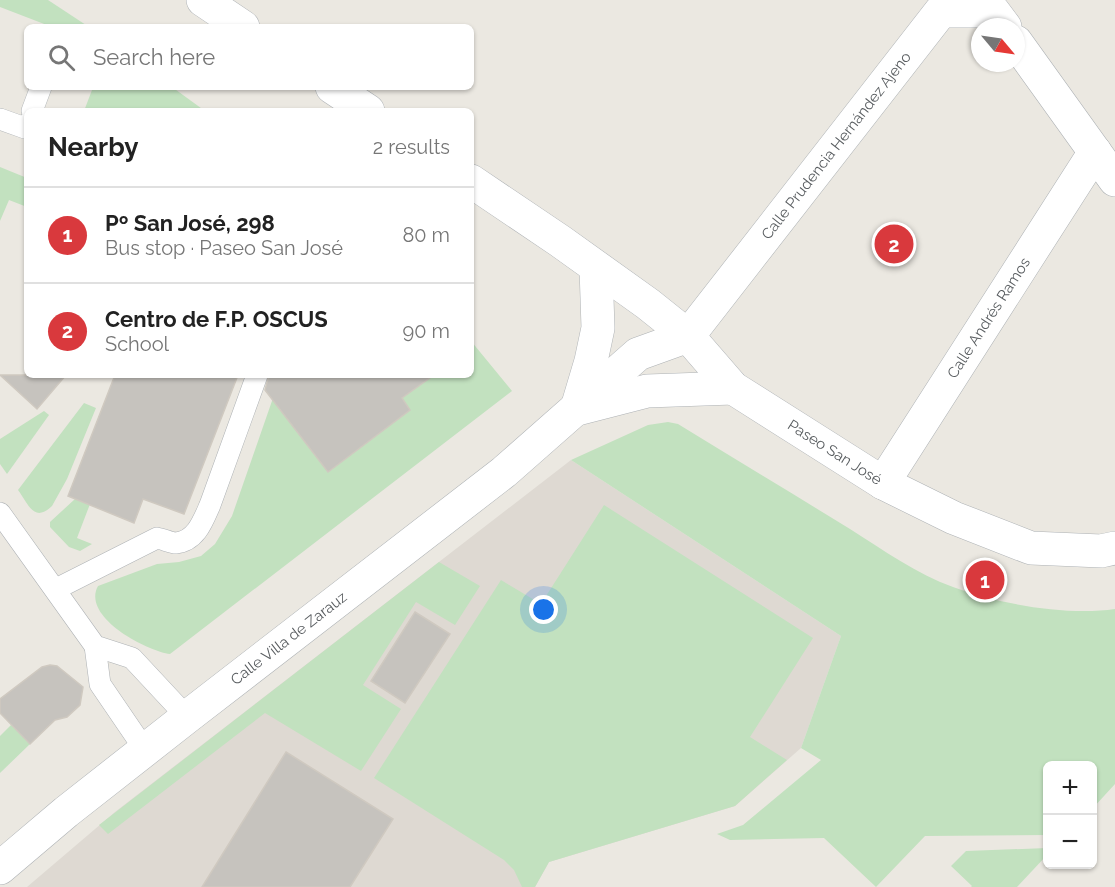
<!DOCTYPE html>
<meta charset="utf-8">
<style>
body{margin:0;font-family:Raleway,sans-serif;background:#f2f2f2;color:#222}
.controls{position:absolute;right:18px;bottom:18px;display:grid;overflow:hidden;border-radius:9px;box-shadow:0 2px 4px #0004}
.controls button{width:54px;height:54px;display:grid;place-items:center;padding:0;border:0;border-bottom:2px solid #e0e0e0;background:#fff;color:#222;font:30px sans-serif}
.compass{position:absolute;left:971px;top:18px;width:54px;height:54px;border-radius:50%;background:#fff;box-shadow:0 2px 4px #0004;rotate:119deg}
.you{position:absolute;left:544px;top:610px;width:21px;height:21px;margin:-15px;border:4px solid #fff;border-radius:50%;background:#1a73e8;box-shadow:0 0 0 9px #1a73e833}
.badge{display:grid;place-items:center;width:39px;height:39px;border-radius:50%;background:#d9393d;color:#fff;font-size:20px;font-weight:700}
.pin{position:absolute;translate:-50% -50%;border:3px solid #fff;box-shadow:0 2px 6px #0006}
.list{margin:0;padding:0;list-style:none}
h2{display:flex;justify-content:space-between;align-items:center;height:78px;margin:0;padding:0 24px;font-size:26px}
h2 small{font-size:20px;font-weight:400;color:#767676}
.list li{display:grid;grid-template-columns:39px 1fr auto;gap:18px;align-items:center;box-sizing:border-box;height:96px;padding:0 24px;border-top:2px solid #e0e0e0}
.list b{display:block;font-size:22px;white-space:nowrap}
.list p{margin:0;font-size:20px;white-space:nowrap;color:#767676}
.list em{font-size:20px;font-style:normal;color:#767676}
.icon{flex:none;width:33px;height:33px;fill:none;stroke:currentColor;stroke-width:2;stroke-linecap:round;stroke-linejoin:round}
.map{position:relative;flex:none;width:1115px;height:887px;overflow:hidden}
.search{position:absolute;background:#fff;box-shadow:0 2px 4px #0004;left:24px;top:24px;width:450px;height:66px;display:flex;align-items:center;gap:15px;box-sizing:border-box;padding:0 21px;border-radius:9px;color:#767676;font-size:22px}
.panel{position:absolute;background:#fff;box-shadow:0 2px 4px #0004;left:24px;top:108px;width:450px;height:270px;border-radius:9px}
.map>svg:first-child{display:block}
.education{fill:#ded9d2}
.green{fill:#c2e1bf}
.building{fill:#c6c3be;stroke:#cfc9c0;stroke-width:1.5}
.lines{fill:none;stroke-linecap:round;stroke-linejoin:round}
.service-casing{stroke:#aeb2b5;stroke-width:22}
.minor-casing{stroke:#aeb2b5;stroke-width:34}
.tertiary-casing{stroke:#aeb2b5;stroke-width:34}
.service{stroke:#fff;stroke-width:21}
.minor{stroke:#fff;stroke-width:33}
.tertiary{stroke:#fff;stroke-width:33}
.labels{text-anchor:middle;stroke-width:5;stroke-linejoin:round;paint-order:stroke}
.street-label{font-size:15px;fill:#595d60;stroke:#fff}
</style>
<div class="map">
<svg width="1115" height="887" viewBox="0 0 1115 887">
<rect width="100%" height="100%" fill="#ebe8e1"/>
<!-- education -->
<path class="education" d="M 571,460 L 841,636 L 801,748 L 735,806 L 549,862 L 535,887 L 27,887 L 115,812 Z"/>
<!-- green -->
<g class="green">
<path d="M 0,0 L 48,0 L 89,27 L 52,27 L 0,7 Z"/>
<path d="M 87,87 L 172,87 L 205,111 L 84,111 L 92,90 Z"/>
<path d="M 0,167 L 27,178 L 27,207 L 9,200 L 0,221 Z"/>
<path d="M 471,341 L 512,391 L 170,654 C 147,651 81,617 98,586 L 157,564 L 179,562 L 201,556 L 215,544 L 232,516 L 281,375 L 471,375 Z"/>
<path d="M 84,403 L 96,408 L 67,479 L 52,506 C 34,523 29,505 18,490 Z"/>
<path d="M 44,411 L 49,415 L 7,474 L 0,464 L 0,439 Z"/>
<path d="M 668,422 L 678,424 C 735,459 793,494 850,529 C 883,550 917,574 953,587 C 998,604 1067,616 1115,609 L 1115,784 L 1093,808 L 1092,766 L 1048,766 L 1047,835 L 925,836 L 876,887 L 824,838 L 730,840 L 717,834 L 743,825 L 821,760 L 801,748 L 841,636 L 571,460 L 648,425 Z"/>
<path d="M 75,499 L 90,504 L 77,538 L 92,544 L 80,551 L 69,547 L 50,527 L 50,522 Z"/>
<path d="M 604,505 L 813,638 L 750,737 L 787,760 L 735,806 L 549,862 L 535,887 L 522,887 L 514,870 L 504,860 L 374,778 L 501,580 L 541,604 Z"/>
<path d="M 439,562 L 480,586 L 455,625 L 416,602 L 363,685 L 401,709 L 361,771 L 265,713 L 108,834 L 99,825 Z"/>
<path d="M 11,725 L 30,744 L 0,773 L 0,736 Z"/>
<path d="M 1047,848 L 1047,855 L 1017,887 L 971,887 L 972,886 L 951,866 L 966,851 Z"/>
</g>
<!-- building -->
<g class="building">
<path d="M 0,375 L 66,375 L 37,409 Z"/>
<path d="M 115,375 L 238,375 L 184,514 L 143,499 L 134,523 L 68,496 Z"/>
<path d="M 269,375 L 434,375 L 402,398 L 410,410 L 328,472 L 265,390 Z"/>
<path d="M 415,612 L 450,634 L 405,703 L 371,681 Z"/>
<path d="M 50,665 L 57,666 L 83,687 L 80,705 L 67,717 L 55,720 L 30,744 L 0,713 L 0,699 L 42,667 Z"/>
<path d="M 286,752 L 393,819 L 350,887 L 202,887 Z"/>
</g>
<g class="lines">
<!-- service casing -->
<g class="service-casing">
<g id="service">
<path d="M 32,111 L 41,87"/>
<path d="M 0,119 L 25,128 L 27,124"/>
<path d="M 0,513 L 95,646 L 132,658 L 187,717"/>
<path d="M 56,589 L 157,538 C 163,539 171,543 176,543 C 196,541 203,521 210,505 L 257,375"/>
<path d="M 95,646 L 100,684 L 145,750"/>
</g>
</g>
<!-- minor casing -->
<g class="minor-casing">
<g id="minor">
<path d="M 1016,42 L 1115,180"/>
<path d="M 577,408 L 591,361 L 598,328 L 596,268"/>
<path d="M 581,408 L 647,391 L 733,388"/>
<path id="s1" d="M 883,483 L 1095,152"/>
<path id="s2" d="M 0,868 L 66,812 L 187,717 L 504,472 L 638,354 L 688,336 L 941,11 L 993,11 L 1005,27"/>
</g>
</g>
<!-- tertiary casing -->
<g class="tertiary-casing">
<g id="tertiary">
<path d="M 203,0 L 243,27"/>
<path d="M 332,87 L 368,111"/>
<path id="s3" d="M 471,181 L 560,241 L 648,304 L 688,336 L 733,388 L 883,483 L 954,518 L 1031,548 L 1101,551 L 1115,548"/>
</g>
</g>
<!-- service -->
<use href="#service" class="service"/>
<!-- minor -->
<use href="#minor" class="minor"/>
<!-- tertiary -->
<use href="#tertiary" class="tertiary"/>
</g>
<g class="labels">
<!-- street labels -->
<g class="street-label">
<text dy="5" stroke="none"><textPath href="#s2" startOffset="1114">Calle Prudencia Hernández Ajeno</textPath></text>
<text dy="5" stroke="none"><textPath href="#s1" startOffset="196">Calle Andrés Ramos</textPath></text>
<text dy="5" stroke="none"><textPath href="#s3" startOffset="456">Paseo San José</textPath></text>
<text dy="5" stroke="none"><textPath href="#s2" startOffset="369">Calle Villa de Zarauz</textPath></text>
</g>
</g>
</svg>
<div class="controls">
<button>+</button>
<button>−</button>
</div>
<svg class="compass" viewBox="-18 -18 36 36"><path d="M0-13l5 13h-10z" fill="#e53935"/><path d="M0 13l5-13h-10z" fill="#767676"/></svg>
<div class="you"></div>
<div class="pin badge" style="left:985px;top:580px">1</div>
<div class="pin badge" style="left:894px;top:244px">2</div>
<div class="search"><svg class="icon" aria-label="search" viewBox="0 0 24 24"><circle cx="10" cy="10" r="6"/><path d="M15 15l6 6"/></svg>Search here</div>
<section class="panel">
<h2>Nearby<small>2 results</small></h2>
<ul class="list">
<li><span class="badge">1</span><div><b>Pº San José, 298</b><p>Bus stop · Paseo San José</p></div><em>80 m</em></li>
<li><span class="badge">2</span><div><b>Centro de F.P. OSCUS</b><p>School</p></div><em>90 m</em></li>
</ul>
</section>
</div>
